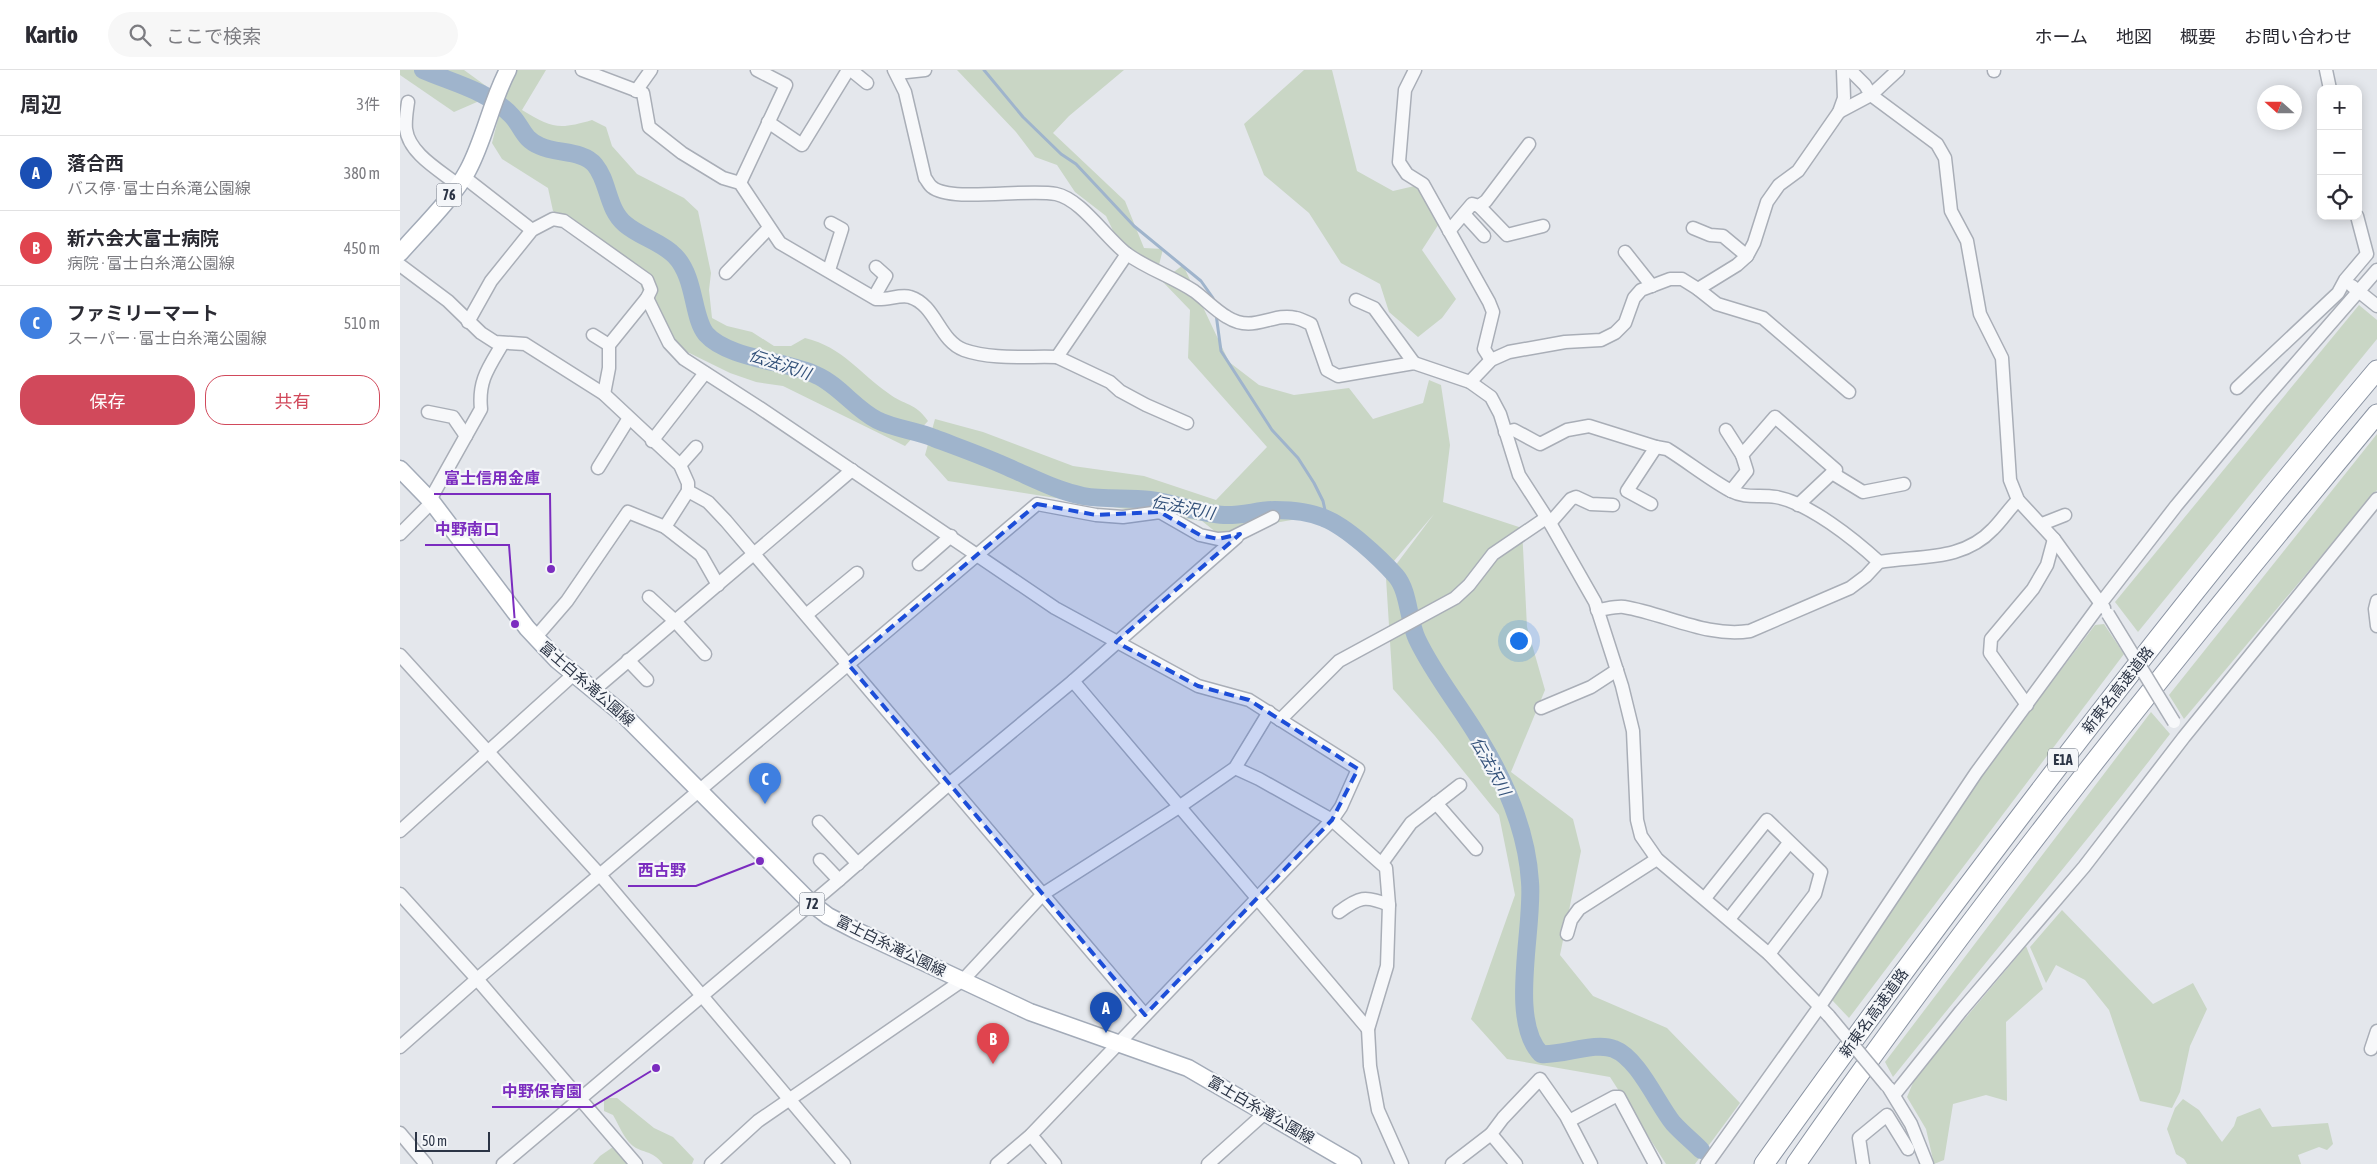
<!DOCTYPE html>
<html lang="ja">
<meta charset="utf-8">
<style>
body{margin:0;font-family:"Asap Condensed","Noto Sans JP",sans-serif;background:#f7f7f7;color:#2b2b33}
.controls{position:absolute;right:15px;top:15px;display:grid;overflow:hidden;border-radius:10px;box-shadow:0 2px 12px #0003}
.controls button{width:45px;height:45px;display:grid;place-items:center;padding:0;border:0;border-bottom:1px solid #e1e1e2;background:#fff;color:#2b2b33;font:25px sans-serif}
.compass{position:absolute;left:1857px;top:15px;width:45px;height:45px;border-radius:50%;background:#fff;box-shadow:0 2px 12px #0003;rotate:291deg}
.scale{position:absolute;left:15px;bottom:12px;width:75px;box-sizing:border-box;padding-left:5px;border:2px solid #2b3445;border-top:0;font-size:14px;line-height:18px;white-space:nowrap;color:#2b3445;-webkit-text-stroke:4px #f4f6f9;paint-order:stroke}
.you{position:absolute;left:1118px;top:570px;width:18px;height:18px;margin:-12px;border:4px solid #fff;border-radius:50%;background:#1a73e8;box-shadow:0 0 0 8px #1a73e833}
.badge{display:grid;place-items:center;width:32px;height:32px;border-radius:50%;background:#d1495b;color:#fff;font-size:16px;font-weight:700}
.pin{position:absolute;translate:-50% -41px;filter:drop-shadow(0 1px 2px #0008)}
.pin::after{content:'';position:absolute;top:26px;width:18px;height:15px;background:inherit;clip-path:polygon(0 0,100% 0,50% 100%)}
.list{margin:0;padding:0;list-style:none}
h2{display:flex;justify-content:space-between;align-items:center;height:65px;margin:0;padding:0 20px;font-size:21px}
h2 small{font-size:16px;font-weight:400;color:#7c7c81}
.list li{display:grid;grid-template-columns:32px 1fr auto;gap:15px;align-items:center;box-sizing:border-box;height:75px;padding:0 20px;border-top:1px solid #e1e1e2}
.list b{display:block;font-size:19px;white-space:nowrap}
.list p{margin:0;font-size:16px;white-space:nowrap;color:#7c7c81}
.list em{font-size:16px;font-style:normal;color:#7c7c81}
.actions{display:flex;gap:10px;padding:15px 20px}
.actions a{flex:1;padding:11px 0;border:1px solid #d1495b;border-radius:20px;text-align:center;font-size:18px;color:#d1495b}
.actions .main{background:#d1495b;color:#fff}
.icon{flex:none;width:28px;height:28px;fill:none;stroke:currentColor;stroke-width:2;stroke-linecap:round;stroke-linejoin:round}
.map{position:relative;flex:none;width:1977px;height:1094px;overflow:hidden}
header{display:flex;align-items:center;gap:30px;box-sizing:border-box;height:70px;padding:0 25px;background:#fff;border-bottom:1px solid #e1e1e2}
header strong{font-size:24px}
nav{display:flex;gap:28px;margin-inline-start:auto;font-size:18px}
.search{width:350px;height:45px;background:#f7f7f7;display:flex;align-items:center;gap:12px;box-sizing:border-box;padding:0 18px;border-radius:28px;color:#7c7c81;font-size:19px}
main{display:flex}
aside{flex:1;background:#fff}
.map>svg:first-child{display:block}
.green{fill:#c9d6c5}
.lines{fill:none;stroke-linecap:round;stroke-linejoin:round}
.stream{stroke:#9fb4cc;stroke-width:3}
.river{stroke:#9fb4cc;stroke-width:18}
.minor-casing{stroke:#a9aeb7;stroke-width:15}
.major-casing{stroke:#a3abb8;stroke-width:19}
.highway-casing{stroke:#8b94a3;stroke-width:21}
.minor{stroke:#f7f8fa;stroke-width:12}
.major{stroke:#fff;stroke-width:16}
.highway{stroke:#fff;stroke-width:19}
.minor-bridge-casing{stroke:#a9aeb7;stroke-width:15;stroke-linecap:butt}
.minor-bridge{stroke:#f7f8fa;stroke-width:12}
.marked{fill:#1d4ed8;fill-opacity:0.2;stroke:#1d4ed8;stroke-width:4;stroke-dasharray:10 6;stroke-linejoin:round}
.labels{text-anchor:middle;stroke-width:4.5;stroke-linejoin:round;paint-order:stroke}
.shield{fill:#f4f6f9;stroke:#676e7b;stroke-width:1}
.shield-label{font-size:14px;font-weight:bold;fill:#2b3445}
.street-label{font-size:15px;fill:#2b3445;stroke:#f4f6f9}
.water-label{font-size:16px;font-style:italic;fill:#34527a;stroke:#f4f6f9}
.leader{fill:none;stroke:#7b2cbf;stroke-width:2}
.callout-dot{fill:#7b2cbf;stroke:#f4f6f9;stroke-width:2}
.callout-label{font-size:16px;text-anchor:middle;font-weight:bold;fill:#7b2cbf;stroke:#f4f6f9;stroke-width:4.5;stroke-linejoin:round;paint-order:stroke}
</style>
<header>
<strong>Kartio</strong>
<div class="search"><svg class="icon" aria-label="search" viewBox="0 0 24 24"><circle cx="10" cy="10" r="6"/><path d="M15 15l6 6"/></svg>ここで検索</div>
<nav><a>ホーム</a><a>地図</a><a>概要</a><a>お問い合わせ</a></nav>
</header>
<main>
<aside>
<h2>周辺<small>3件</small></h2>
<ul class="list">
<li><span class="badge" style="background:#1a4fb4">A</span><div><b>落合西</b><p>バス停 · 富士白糸滝公園線</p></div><em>380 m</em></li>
<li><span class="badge" style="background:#e0444e">B</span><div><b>新六会大富士病院</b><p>病院 · 富士白糸滝公園線</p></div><em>450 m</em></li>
<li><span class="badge" style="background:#3f7fe0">C</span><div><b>ファミリーマート</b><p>スーパー · 富士白糸滝公園線</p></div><em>510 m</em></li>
</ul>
<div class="actions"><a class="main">保存</a><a>共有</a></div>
</aside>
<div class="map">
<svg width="1977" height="1094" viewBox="0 0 1977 1094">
<rect width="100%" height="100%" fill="#e4e7ec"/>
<!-- green -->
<g class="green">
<path d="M 0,0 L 64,0 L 86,16 L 77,32 L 54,42 L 0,5 Z"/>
<path d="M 116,0 L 146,0 L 122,40 C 151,58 159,60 192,50 L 206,57 L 212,76 L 237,104 L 284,128 L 298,141 L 311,203 L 309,220 L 312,248 L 327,256 L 352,262 L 374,276 L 391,276 L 405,268 C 444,278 458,302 488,323 C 505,336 515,332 528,351 L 505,376 L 383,316 L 356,312 L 330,303 L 269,273 L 249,241 L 240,213 L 223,193 L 153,141 L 148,118 L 102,89 L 92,73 L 103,29 L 113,35 L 101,26 Z"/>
<path d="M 557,0 L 724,0 L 669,46 L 653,63 L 725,131 L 744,178 L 763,179 L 758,199 L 717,169 L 706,146 L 675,122 L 657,95 L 635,87 L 616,62 Z"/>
<path d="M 904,0 L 932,0 L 957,101 L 993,121 L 1023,114 L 1042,149 L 1022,180 L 1056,229 L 1042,248 L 1018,267 L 989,242 L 980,214 L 941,193 L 909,143 L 864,105 L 844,54 Z"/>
<path d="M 783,195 L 829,292 L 859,315 L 894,325 L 949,318 L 973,349 L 1023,333 L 1029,310 L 1041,315 L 1050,375 L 1043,432 L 1122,458 L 1127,557 L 1145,620 L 1111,702 L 1173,749 L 1181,781 L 1160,885 L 1193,926 L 1267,958 L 1340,1033 L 1295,1094 L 1266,1094 L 1210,1007 L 1107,989 L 1071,949 L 1115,825 L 1099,745 L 1035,666 L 993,619 L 986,508 L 1034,444 L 988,498 L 926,444 L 817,463 L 802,451 L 548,411 L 525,385 L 535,349 L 583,362 L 673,396 L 744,406 L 816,430 L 867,377 L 788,288 L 790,240 L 762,211 Z"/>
<path d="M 1959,235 L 1977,250 L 1977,269 L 1738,562 L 1715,532 Z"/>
<path d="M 1977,364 L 1977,420 L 1784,649 L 1769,625 Z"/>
<path d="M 1704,554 L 1724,584 L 1449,948 L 1432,930 L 1558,735 L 1695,555 Z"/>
<path d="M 1751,642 L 1770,664 C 1680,781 1585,892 1493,1007 L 1485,992 Z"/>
<path d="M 1662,840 L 1753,934 L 1793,913 L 1807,939 L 1790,976 L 1780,1022 L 1772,1038 L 1740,1031 L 1709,940 L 1685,910 L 1656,895 L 1646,913 L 1630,877 Z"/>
<path d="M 1626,876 L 1643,919 L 1606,952 L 1607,1031 L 1586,1025 L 1553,1034 L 1544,1090 L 1534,1094 L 1526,1059 L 1507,1027 L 1515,1008 Z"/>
<path d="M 204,1028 L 217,1028 L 254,1058 L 273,1067 L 294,1089 L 292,1094 L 263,1094 C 253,1082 249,1084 236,1078 C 225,1072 219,1055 213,1045 L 204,1041 Z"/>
<path d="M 1783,1029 L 1799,1040 L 1822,1072 L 1834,1056 L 1837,1047 L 1860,1038 L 1872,1057 L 1928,1053 L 1933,1074 L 1927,1080 L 1919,1077 L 1898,1085 L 1901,1094 L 1787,1094 L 1784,1089 L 1776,1084 L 1767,1059 L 1775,1038 Z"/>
<path d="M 213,1077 L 230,1094 L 193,1094 L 200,1086 Z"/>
</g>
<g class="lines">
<!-- stream -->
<g class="stream">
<path d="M 584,0 L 623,47 L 661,84 L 676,94 L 734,156 L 801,211 L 813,228 L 814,233"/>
<path d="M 816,244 L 821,281 L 872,360 L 898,388 L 914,413 L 923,431 L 927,449"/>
</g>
<!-- river -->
<path class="river" d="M 23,0 C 53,13 89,21 112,46 C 123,58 123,69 140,76 C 156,84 183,80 195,95 C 209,112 207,139 225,154 C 240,167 262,172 275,186 C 296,208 292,247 306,264 C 328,289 388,291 416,305 C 439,315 455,339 477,350 C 495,359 515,360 534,368 C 560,378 586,387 612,399 C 635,409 658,421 683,426 C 705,430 728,427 750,430 C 775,433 800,444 824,445 C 842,446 858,440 875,440 C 890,440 910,442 924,448 C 947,457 980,488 996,506 C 1009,521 1008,550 1017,569 C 1034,605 1060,636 1080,670 C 1106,713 1127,761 1130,812 C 1134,858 1108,950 1141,984 C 1162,986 1195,971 1214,979 C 1238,988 1257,1033 1273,1053 C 1281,1062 1292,1071 1301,1080"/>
<!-- minor casing -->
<g class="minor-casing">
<g id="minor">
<path d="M 182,0 L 243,23 L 249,57 L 282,83 L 323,108 L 340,113 L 380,173 L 476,229 C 488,230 501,224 510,227 C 536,235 539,271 564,280 C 592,290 628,286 657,287 L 727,184"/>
<path d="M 451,0 L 467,13"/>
<path d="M 494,0 L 505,22 L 525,108 C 527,110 529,115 532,117 C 551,133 627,118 656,124 C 681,129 706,168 727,184 C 748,199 773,207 794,221 C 805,229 815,240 827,247 C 854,264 871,242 896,248 C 901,249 906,252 911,254 L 927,300 L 938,306 L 1014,293 L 1070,312 L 1091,327 L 1100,344 L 1119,405 L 1150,453 L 1195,532 L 1222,616 L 1233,661 L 1237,750 L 1241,766 L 1257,789 L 1369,884 L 1429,946"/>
<path d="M 1015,0 L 1005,20 L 999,92 L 1007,104 L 1023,114 L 1089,232 L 1093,242 L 1084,279 L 1091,290"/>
<path d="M 1450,0 L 1465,15 L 1471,25 L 1537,74 L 1545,88 L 1551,141 L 1567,171 L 1580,244 L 1602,288 L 1610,410 L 1618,430 L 1654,469 L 1704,538"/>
<path d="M 1926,0 L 1930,19"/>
<path d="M 1594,1 L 1594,0"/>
<path d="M 497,3 L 525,0"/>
<path d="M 236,21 L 251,0"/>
<path d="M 8,32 C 7,40 5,50 6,59 C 9,84 41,101 58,115"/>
<path d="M 1439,42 L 1471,25 L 1498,0"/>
<path d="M 368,52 L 402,75 L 448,0"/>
<path d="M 64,107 L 132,160"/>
<path d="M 340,113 L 386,15 L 357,0"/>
<path d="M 1079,136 L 1107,165 L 1143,156"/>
<path d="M 1064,144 L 1084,166"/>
<path d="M 1293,158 L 1310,165 L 1323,166 L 1347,186"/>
<path d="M 1049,161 L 1072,134 L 1079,136 L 1086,131 L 1129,74"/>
<path d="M 1225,182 L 1252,216"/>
<path d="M 0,195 L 48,231 L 81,263 L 95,272 L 125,274 L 204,324 L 280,395 L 288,413 L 288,421 L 308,432 L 326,451 L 745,945"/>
<path d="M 429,200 L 442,159 L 431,153"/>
<path d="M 326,203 L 369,158"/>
<path d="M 1952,216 L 1977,236"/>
<path d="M 1298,219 L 1317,234 L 1363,248 L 1449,322"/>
<path d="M 474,227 L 486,206 L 476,197"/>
<path d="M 247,228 L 269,273 L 284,289 L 360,338 L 655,538 L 798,616 L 849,630 L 958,699 L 941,737 L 932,750 L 631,1065 L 597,1094"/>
<path d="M 956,230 L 974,238 L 1014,293"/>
<path d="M 68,252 L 91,211 L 132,160 L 153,149 L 164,151 L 247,210 L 251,220 L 247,228 L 209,275 L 209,298 L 204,324"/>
<path d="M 193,265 L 209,275"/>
<path d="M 657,287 L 710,312 L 720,321 L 746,335 L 787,353"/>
<path d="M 1070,312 L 1091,290 L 1109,282 L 1165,272 L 1201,270 L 1215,263 L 1225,253 L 1234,228 L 1241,220 L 1270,209 L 1282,209 L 1298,219 L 1337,195 L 1347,186 L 1354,173 L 1367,132 L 1379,115 L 1398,101 L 1439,42 L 1444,28 L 1443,0"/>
<path d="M 1837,318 L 1938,223 L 1945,210 L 1967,184 L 1957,146"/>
<path d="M 28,342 L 53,347 L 66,366"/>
<path d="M 1326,360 L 1342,385"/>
<path d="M 1105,362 L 1114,360 L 1140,374 L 1167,360 L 1189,356 L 1256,377 L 1267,379 C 1288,392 1309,409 1331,421 C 1346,429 1360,424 1376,427 C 1409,433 1454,469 1479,492"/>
<path d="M 252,371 L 305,303"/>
<path d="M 280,395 L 296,377"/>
<path d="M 198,398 L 229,348"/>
<path d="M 1331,421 L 1347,401 L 1342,385 L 1375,347 L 1436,400 L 1432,403 L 1463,422 L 1504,414"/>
<path d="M 30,430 L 81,339 C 78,310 89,297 103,273"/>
<path d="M 1251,434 L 1227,421 L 1256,377"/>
<path d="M 1398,435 L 1432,403"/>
<path d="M 1150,453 L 1171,429 L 1176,427 L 1191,434 L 1213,435"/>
<path d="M 1642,454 L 1665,445"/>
<path d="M 265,457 L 288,421"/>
<path d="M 0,464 L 32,432"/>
<path d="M 519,494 L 551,466"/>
<path d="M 249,527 L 275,551 L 305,584"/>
<path d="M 1977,531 L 1975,539 L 1977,556"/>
<path d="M 1197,540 C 1206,539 1216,536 1224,537 C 1266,544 1308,568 1350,561 L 1450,518 L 1466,506 L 1479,492 C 1519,485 1562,492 1593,459 C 1602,450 1609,439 1618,430"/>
<path d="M 406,545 L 457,503"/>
<path d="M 135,568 L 167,531 L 228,442 L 265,457 L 301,485 L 318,515"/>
<path d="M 0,585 L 200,805 L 444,1094"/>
<path d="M 228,590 L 247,610"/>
<path d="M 673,611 L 968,959"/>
<path d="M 194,620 L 452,400"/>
<path d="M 1627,635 L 1590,583 L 1591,569 L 1633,519 L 1647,495 L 1654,469"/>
<path d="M 1141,638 L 1191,617 L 1217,600"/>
<path d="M 880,650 L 939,591 L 1055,528 L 1069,515 L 1093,484 L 1146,448"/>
<path d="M 835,698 L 859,709 L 932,750 L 986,798 L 989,835 L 987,896 L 968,959 L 970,996 L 978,1040 L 1002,1094"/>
<path d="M 1036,733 L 1076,779"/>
<path d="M 419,752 L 458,794"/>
<path d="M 0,761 L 174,604"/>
<path d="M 420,790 L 439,810"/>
<path d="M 982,793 L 1011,753 L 1060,715"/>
<path d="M 0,824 L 77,909 L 236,1094"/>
<path d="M 1305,828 L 1367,750 L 1421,802 L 1415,824 L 1369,884"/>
<path d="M 939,842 C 959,827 965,825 989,835"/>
<path d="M 1329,849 L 1389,773"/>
<path d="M 1167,864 L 1171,850 L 1179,839 L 1257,789"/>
<path d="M 0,977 L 77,909 L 637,434 L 696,445 L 723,447 L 760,442 L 800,465 L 818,469 L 831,468 L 873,447"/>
<path d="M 1971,979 L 1977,961"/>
<path d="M 1489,1018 L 1511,1054 L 1527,1094"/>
<path d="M 1494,1025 L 1561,941 L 1684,797 L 1784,667 L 1977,429"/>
<path d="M 1169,1051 L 1214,1027 L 1219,1027 L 1255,1094"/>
<path d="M 0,1063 L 26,1094"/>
<path d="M 631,1065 L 655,1094"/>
<path d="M 103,1094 L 439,810 L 549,714 L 673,611 L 837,467"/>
<path d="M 311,1094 L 358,1051 L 563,910 L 643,824 L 779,737 L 835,698 L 869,642"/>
<path d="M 808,1094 L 866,1042"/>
<path d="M 1052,1094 L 1091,1064"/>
<path d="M 1116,1094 L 1091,1064 L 1103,1048 L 1140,1009 L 1166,1046 L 1191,1094"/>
<path d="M 1307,1094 L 1420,936 L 1576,703 L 1701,533 L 1776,436 L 1863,331 L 1977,200"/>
<path d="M 1463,1094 L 1459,1068 L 1487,1045 L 1508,1079"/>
</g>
</g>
<!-- major casing -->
<g class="major-casing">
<g id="major">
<path d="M 0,183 C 21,159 54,127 68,100 C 85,68 91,32 108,0"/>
<path d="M 0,399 L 32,432 L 127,558 L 157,590 L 225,646 L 411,833 L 428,846 L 457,861 L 630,942 L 788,998 L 953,1094"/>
</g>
</g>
<!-- highway casing -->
<g class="highway-casing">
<g id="highway">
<path d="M 1364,1094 C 1559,822 1761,555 1977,300"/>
<path d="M 1396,1094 C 1576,834 1775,587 1977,344"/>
</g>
</g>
<!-- minor -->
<use href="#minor" class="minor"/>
<!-- major -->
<use href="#major" class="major"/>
<!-- highway -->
<use href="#highway" class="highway"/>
<!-- minor-bridge casing -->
<g class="minor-bridge-casing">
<g id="minor-bridge">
<path d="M 1708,544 L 1774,652"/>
<path d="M 1429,946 L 1487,1016"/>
</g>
</g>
<!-- minor-bridge -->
<use href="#minor-bridge" class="minor-bridge"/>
</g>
<!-- marked area -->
<path class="marked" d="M 637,434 L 696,445 L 760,442 L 800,465 L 818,469 L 840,464 L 716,572 L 798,616 L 849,630 L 958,699 L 932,750 L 745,945 L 448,594 Z"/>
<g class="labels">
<!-- shield labels -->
<g class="shield">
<rect x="36.5" y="113.5" width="25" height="23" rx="4"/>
<rect x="1648" y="678.5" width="30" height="23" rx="4"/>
<rect x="399.5" y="822.5" width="25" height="23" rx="4"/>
</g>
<g class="shield-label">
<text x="49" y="130">76</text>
<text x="1663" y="695">E1A</text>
<text x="412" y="839">72</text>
</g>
<!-- street labels -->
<g class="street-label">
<text transform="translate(187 614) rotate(41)" y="5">富士白糸滝公園線</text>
<text transform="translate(1718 620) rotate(-52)" y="5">新東名高速道路</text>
<text transform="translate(491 876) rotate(26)" y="5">富士白糸滝公園線</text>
<text transform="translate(1474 943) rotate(-54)" y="5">新東名高速道路</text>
<text transform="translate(861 1040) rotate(30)" y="5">富士白糸滝公園線</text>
</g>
<!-- water labels -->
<g class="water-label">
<text transform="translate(380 294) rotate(18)" y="6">伝法沢川</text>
<text transform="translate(783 437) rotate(11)" y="6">伝法沢川</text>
<text transform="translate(1091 696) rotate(61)" y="6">伝法沢川</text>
</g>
</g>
<!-- callouts -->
<path class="leader" d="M151 499L150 424H34M115 554L109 475H25M360 791L296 816H228M256 998L192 1037H92"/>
<g class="callout-dot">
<circle cx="151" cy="499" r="5"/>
<circle cx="115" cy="554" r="5"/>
<circle cx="360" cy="791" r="5"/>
<circle cx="256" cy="998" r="5"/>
</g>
<g class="callout-label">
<text x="92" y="414">富士信用金庫</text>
<text x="67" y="465">中野南口</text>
<text x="262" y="806">西古野</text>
<text x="142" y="1027">中野保育園</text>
</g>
</svg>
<div class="controls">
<button>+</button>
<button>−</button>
<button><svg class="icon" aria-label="locate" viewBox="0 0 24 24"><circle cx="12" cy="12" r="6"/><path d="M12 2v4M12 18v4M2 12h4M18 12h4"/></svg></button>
</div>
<svg class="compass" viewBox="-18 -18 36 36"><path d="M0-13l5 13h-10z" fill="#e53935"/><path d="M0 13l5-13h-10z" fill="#7c7c81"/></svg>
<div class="scale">50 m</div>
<div class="you"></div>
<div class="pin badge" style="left:706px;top:963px;background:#1a4fb4">A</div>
<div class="pin badge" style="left:593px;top:994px;background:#e0444e">B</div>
<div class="pin badge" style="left:365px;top:734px;background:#3f7fe0">C</div>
</div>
</main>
